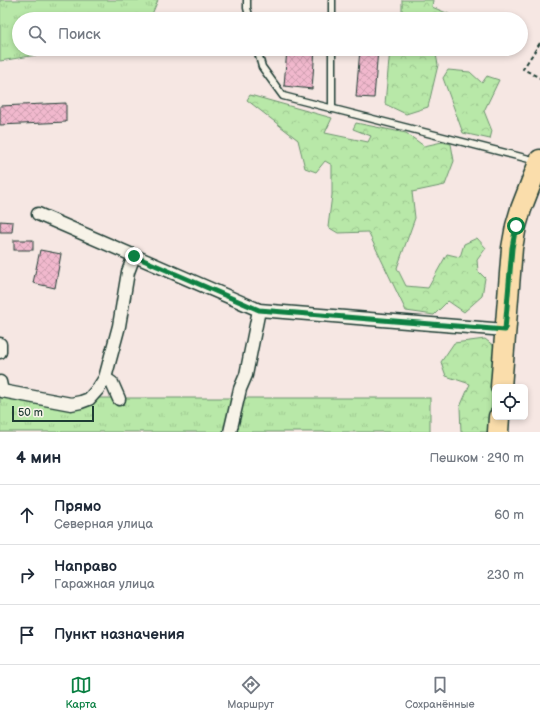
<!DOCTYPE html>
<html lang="ru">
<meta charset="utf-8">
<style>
body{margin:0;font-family:"Balsamiq Sans",sans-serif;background:#f6f6f7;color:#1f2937}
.controls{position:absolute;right:12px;bottom:12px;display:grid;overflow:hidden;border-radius:6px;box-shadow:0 2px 6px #0003}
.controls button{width:36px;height:36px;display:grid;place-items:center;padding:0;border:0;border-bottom:1px solid #e0e1e3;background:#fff;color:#1f2937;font:20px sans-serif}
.scale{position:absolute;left:12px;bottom:10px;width:82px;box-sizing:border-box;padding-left:4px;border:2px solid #1f3d34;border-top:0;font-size:11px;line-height:14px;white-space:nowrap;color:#1f3d34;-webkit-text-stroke:3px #f7f3e8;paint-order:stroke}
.stop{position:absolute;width:12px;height:12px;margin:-9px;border:3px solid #0b8043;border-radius:50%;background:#fff}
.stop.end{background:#0b8043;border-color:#fff;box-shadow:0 1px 4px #0008}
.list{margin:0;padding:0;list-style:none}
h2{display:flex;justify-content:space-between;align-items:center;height:52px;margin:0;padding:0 16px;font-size:17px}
h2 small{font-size:13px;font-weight:400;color:#747a83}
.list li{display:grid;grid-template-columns:26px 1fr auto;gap:12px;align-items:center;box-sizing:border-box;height:60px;padding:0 16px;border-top:1px solid #e0e1e3}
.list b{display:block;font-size:15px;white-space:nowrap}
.list p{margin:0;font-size:13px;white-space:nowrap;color:#747a83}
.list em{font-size:13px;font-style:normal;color:#747a83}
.icon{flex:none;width:22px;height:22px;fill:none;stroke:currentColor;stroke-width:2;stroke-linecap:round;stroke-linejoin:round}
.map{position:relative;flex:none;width:540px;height:432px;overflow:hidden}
.search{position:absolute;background:#fff;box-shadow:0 2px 6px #0003;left:12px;right:12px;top:12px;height:44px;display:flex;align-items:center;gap:10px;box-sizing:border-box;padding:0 14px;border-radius:22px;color:#747a83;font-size:15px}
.sheet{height:232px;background:#fff}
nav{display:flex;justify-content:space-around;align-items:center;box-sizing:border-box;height:56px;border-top:1px solid #e0e1e3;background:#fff;font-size:11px;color:#747a83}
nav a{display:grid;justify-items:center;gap:2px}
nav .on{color:#0b8043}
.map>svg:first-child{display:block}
.grass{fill:url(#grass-tufts);stroke:#6c926e}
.forest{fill:url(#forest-crowns);stroke:#6c926e}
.building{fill:url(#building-cross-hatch);stroke:#1f3d34}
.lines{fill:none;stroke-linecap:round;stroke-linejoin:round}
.service-casing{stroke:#1f3d34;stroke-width:9}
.minor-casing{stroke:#1f3d34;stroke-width:15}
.primary-casing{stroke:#1f3d34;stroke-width:23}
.path{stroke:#1f3d34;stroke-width:2;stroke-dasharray:4 3;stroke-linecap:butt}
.service{stroke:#f7f3e8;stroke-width:6}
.minor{stroke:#f7f3e8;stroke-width:12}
.primary{stroke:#faddab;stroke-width:20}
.route{stroke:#0b8043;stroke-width:5}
</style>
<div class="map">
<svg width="540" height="432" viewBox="0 0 540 432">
<defs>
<pattern id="grass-tufts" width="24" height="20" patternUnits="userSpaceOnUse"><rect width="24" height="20" fill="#b8e8a8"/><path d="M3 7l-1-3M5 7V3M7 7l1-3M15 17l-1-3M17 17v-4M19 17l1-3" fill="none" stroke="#9ec891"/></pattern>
<pattern id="forest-crowns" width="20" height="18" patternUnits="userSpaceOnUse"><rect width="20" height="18" fill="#b8e8a8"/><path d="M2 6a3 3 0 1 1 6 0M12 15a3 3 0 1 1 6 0" fill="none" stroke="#9ec891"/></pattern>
<pattern id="building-cross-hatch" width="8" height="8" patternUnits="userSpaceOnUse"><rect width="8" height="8" fill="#f1b8cd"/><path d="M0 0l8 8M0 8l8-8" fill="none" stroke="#ce9fb1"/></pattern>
</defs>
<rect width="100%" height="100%" fill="#f6e7e3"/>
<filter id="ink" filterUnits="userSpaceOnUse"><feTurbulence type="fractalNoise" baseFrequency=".025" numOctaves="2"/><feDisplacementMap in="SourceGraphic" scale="8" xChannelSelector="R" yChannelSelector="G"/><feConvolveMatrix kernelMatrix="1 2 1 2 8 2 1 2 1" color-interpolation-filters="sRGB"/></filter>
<g filter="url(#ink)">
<!-- grass -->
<g class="grass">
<path d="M 0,0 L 158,0 L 150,19 L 19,19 L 19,49 L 73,49 L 0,61 Z"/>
<rect x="0" y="398" width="430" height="34"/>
</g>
<!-- forest -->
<g class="forest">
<path d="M 402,0 L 433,0 L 432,7 L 449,14 L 447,19 L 402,19 Z"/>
<path d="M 390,49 L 435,49 L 438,65 L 428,107 L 406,114 L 385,104 Z"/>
<path d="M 448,70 L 470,72 L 482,83 L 487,76 L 499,80 L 484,111 L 492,131 L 490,139 L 463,133 L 443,78 Z"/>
<path d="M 250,95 L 332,118 L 325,133 L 368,142 L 371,136 L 353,129 L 356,123 L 406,133 L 424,146 L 442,142 L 451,144 L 454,161 L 445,185 L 412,192 L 415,218 L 397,268 L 406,286 L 428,288 L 447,254 L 460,257 L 464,244 L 477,238 L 486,248 L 477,260 L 478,271 L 485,278 L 482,296 L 464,312 L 448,301 L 434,315 L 406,311 L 368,232 L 338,233 L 328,227 L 332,195 L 332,165 L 325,161 L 316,172 L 305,168 L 298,140 L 247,100 Z"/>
<path d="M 485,339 L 494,346 L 494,359 L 490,432 L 461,432 L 460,407 L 470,384 L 446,376 L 441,362 L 454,343 Z"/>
</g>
<!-- building -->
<g class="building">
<path d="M 287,49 L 315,49 L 312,89 L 284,86 Z"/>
<path d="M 360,49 L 378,49 L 374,98 L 356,97 Z"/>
<path d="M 66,103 L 66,122 L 0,125 L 0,106 Z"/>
<path d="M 0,221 L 13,222 L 12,232 L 0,232 Z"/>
<rect x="14" y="240" width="19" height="10"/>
<path d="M 40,250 L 61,254 L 55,288 L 33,283 Z"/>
</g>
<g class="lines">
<!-- service casing -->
<g class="service-casing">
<g id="service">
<path d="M 247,0 L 247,8 L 250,19"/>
<path d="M 332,19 L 332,0"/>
<path d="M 257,49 L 262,67 L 283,96 L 537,161"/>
<path d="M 332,109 L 332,49"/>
</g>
</g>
<!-- minor casing -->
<g class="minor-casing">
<g id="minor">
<path d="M 38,214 L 259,310 L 505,330"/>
<path d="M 0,344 L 0,352"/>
<path d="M 105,378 L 112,383 L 119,399"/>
<path d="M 0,382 L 2,391 L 71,404 L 81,402 L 89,399 L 98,389 L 105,378 L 119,326 L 128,272 L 134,256"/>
<path d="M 230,432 L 240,389 L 246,375 L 259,310"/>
</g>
</g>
<!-- primary casing -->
<g class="primary-casing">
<g id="primary">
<path d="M 501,387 L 512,248 L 516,226 L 521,209 L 540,160"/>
<path d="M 498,432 L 499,417"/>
</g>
</g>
<!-- path -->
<path class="path" d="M 540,43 L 523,69 L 540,78"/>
<!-- service -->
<use href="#service" class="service"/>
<!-- minor -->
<use href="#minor" class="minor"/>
<!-- primary -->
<use href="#primary" class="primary"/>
</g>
</g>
<g class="lines" filter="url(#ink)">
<!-- route -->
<path class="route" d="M 134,256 L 259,310 L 505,330 L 512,248 L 516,226"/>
</g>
</svg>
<div class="controls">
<button><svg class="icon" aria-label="locate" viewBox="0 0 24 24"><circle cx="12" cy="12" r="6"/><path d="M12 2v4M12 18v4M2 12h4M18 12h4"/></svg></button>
</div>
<div class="scale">50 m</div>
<div class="stop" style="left:516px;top:226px"></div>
<div class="stop end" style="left:134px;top:256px"></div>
<div class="search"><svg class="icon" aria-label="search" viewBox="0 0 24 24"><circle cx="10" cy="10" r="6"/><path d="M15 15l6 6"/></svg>Поиск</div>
</div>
<section class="sheet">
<h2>4 мин<small>Пешком · 290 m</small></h2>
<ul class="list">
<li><svg class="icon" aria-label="ahead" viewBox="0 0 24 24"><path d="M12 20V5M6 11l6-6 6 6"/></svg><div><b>Прямо</b><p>Северная улица</p></div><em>60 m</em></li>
<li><svg class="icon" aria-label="right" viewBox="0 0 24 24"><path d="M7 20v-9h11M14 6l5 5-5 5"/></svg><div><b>Направо</b><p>Гаражная улица</p></div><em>230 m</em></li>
<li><svg class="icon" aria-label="arrive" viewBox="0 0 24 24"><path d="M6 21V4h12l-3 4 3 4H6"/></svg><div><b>Пункт назначения</b></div></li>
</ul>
</section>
<nav>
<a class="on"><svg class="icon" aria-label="map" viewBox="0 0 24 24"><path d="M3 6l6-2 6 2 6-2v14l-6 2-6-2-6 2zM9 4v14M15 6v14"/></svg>Карта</a>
<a><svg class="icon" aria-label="directions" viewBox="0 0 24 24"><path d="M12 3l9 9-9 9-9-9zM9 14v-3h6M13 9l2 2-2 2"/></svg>Маршрут</a>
<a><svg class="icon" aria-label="saved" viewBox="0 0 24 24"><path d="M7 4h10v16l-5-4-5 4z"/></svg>Сохранённые</a>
</nav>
